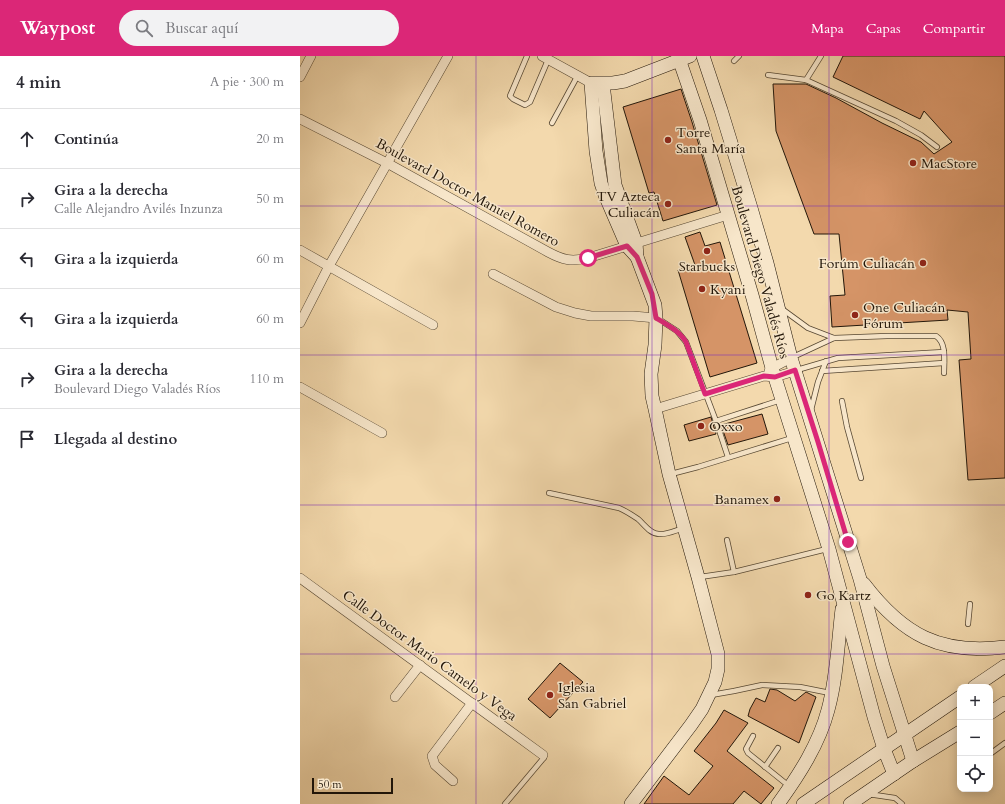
<!DOCTYPE html>
<html lang="es">
<meta charset="utf-8">
<style>
body{margin:0;font-family:Cardo,serif;background:#f2f2f3;color:#2b2b33}
.controls{position:absolute;right:12px;bottom:12px;display:grid;overflow:hidden;border-radius:8px;box-shadow:0 2px 10px #0003}
.controls button{width:36px;height:36px;display:grid;place-items:center;padding:0;border:0;border-bottom:1px solid #e1e1e2;background:#fff;color:#2b2b33;font:20px sans-serif}
.scale{position:absolute;left:12px;bottom:10px;width:81px;box-sizing:border-box;padding-left:4px;border:2px solid #221609;border-top:0;font-size:11px;line-height:14px;white-space:nowrap;color:#221609;-webkit-text-stroke:3px #f7e6ca;paint-order:stroke}
.stop{position:absolute;width:12px;height:12px;margin:-9px;border:3px solid #db2777;border-radius:50%;background:#fff}
.stop.end{background:#db2777;border-color:#fff;box-shadow:0 1px 4px #0008}
.list{margin:0;padding:0;list-style:none}
h2{display:flex;justify-content:space-between;align-items:center;height:52px;margin:0;padding:0 16px;font-size:17px}
h2 small{font-size:13px;font-weight:400;color:#7c7c81}
.list li{display:grid;grid-template-columns:26px 1fr auto;gap:12px;align-items:center;box-sizing:border-box;height:60px;padding:0 16px;border-top:1px solid #e1e1e2}
.list b{display:block;font-size:15px;white-space:nowrap}
.list p{margin:0;font-size:13px;white-space:nowrap;color:#7c7c81}
.list em{font-size:13px;font-style:normal;color:#7c7c81}
.icon{flex:none;width:22px;height:22px;fill:none;stroke:currentColor;stroke-width:2;stroke-linecap:round;stroke-linejoin:round}
.map{position:relative;flex:none;width:705px;height:748px;overflow:hidden}
header{display:flex;align-items:center;gap:24px;box-sizing:border-box;height:56px;padding:0 20px;background:#db2777;color:#fff}
header strong{font-size:19px}
nav{display:flex;gap:22px;margin-inline-start:auto;font-size:14px}
.search{width:280px;height:36px;background:#f2f2f3;display:flex;align-items:center;gap:10px;box-sizing:border-box;padding:0 14px;border-radius:22px;color:#7c7c81;font-size:15px}
main{display:flex}
aside{flex:1;background:#fff}
.map>svg:first-child{display:block}
.building{fill:#d59467;stroke:#221609}
.lines{fill:none;stroke-linecap:round;stroke-linejoin:round}
.lane-casing{stroke:#564732;stroke-width:6}
.street-casing{stroke:#564732;stroke-width:10}
.secondary-casing{stroke:#221609;stroke-width:14}
.lane{stroke:#f7e6ca;stroke-width:4.5}
.street{stroke:#f7e6ca;stroke-width:9}
.secondary{stroke:#f7e6ca;stroke-width:13}
.route{stroke:#db2777;stroke-width:5}
.grid{fill:none;stroke:#7b2cbf;stroke-width:1;stroke-opacity:0.55}
.poi-dot{fill:#8f2418;stroke:#f7e6ca;stroke-width:1.5}
.labels{text-anchor:middle;stroke-width:3;stroke-linejoin:round;paint-order:stroke}
.poi-label{font-size:14px;fill:#221609;stroke:#f7e6ca;text-anchor:start}
.street-label{font-size:14px;fill:#221609;stroke:#f7e6ca}
</style>
<header>
<strong>Waypost</strong>
<div class="search"><svg class="icon" aria-label="search" viewBox="0 0 24 24"><circle cx="10" cy="10" r="6"/><path d="M15 15l6 6"/></svg>Buscar aquí</div>
<nav><a>Mapa</a><a>Capas</a><a>Compartir</a></nav>
</header>
<main>
<aside>
<h2>4 min<small>A pie · 300 m</small></h2>
<ul class="list">
<li><svg class="icon" aria-label="ahead" viewBox="0 0 24 24"><path d="M12 20V5M6 11l6-6 6 6"/></svg><div><b>Continúa</b></div><em>20 m</em></li>
<li><svg class="icon" aria-label="right" viewBox="0 0 24 24"><path d="M7 20v-9h11M14 6l5 5-5 5"/></svg><div><b>Gira a la derecha</b><p>Calle Alejandro Avilés Inzunza</p></div><em>50 m</em></li>
<li><svg class="icon" aria-label="left" viewBox="0 0 24 24"><path d="M17 20v-9H6M10 6l-5 5 5 5"/></svg><div><b>Gira a la izquierda</b></div><em>60 m</em></li>
<li><svg class="icon" aria-label="left" viewBox="0 0 24 24"><path d="M17 20v-9H6M10 6l-5 5 5 5"/></svg><div><b>Gira a la izquierda</b></div><em>60 m</em></li>
<li><svg class="icon" aria-label="right" viewBox="0 0 24 24"><path d="M7 20v-9h11M14 6l5 5-5 5"/></svg><div><b>Gira a la derecha</b><p>Boulevard Diego Valadés Ríos</p></div><em>110 m</em></li>
<li><svg class="icon" aria-label="arrive" viewBox="0 0 24 24"><path d="M6 21V4h12l-3 4 3 4H6"/></svg><div><b>Llegada al destino</b></div></li>
</ul>
</aside>
<div class="map">
<svg width="705" height="748" viewBox="0 0 705 748">
<rect width="100%" height="100%" fill="#f3d9ad"/>
<filter id="stains"><feTurbulence type="fractalNoise" baseFrequency=".005" numOctaves="4"/><feColorMatrix values="0 0 0 0 .2 0 0 0 0 .09 0 0 0 0 .02 0 0 0 .5 -.17"/></filter>
<radialGradient id="worn" r=".72"><stop offset=".6" stop-color="#630" stop-opacity="0"/><stop offset="1" stop-color="#630" stop-opacity=".3"/></radialGradient>
<!-- building -->
<g class="building">
<path d="M 543,0 L 705,0 L 705,422 L 668,424 L 659,304 L 671,303 L 668,256 L 647,254 L 648,264 L 532,271 L 530,240 L 545,239 L 539,178 L 514,178 L 476,75 L 473,28 L 506,28 L 536,42 L 582,67 L 621,86 L 634,98 L 652,86 L 624,55 L 620,63 L 533,21 Z"/>
<path d="M 381,33 L 392,66 L 417,149 L 363,165 L 354,136 L 349,137 L 323,51 Z"/>
<path d="M 400,176 L 405,190 L 420,186 L 457,307 L 410,321 L 378,214 L 395,209 L 385,181 Z"/>
<path d="M 462,358 L 468,378 L 428,389 L 421,369 Z"/>
<path d="M 411,361 L 416,378 L 389,385 L 384,369 Z"/>
<path d="M 260,607 L 283,626 L 250,662 L 228,643 Z"/>
<path d="M 470,633 L 477,634 L 495,645 L 506,636 L 516,641 L 499,687 L 448,660 L 450,653 L 456,642 L 465,646 Z"/>
<path d="M 424,654 L 448,667 L 427,695 L 474,732 L 461,748 L 444,735 L 433,748 L 344,748 L 364,720 L 389,739 L 413,710 L 394,695 L 416,667 Z"/>
</g>
<g class="lines">
<!-- lane casing -->
<g class="lane-casing">
<g id="lane">
<path d="M 227,0 L 210,40 L 213,43 L 225,49 L 230,46 L 248,4"/>
<path d="M 434,5 L 439,0"/>
<path d="M 468,19 L 506,24 L 596,65 L 621,79 L 637,91"/>
<path d="M 506,24 L 521,0"/>
<path d="M 252,67 L 278,19"/>
<path d="M 482,253 L 508,272 L 534,282"/>
<path d="M 357,262 L 377,275 L 386,286 L 416,365 L 428,401"/>
<path d="M 493,301 L 534,282 L 587,280 L 636,280 C 647,287 644,306 644,317"/>
<path d="M 497,314 L 538,302 L 644,296"/>
<path d="M 522,315 L 644,307"/>
<path d="M 542,345 L 547,371 L 561,422"/>
<path d="M 511,354 L 518,326 L 526,305"/>
<path d="M 416,365 L 481,344"/>
<path d="M 371,418 L 398,411 L 492,382"/>
<path d="M 249,437 L 319,452 C 326,455 332,459 338,463 C 344,468 350,478 359,478 C 367,479 376,474 384,472"/>
<path d="M 427,484 L 434,516"/>
<path d="M 400,521 L 434,516 L 527,493"/>
<path d="M 668,568 L 670,548"/>
<path d="M 411,639 L 434,635 L 462,629 L 500,631 L 530,637"/>
<path d="M 453,680 L 446,693 L 448,697 L 489,730"/>
<path d="M 690,698 L 705,687"/>
<path d="M 465,711 L 478,692"/>
<path d="M 568,738 L 595,742 L 602,748"/>
<path d="M 205,748 L 242,704 L 244,702 L 243,699"/>
</g>
</g>
<!-- street casing -->
<g class="street-casing">
<g id="street">
<path d="M 242,0 L 291,27"/>
<path d="M 0,21 L 11,0"/>
<path d="M 0,63 L 87,107 L 248,196 C 263,204 271,206 288,202 L 428,159"/>
<path d="M 0,194 L 133,269"/>
<path d="M 193,218 L 256,251 L 275,257 L 291,260 L 333,260 L 356,262"/>
<path d="M 0,267 L 29,210 L 148,0"/>
<path d="M 469,315 L 472,312 L 491,302"/>
<path d="M 0,331 L 82,377"/>
<path d="M 355,353 L 464,320 L 475,321 L 495,315"/>
<path d="M 0,522 L 243,699"/>
<path d="M 95,641 L 120,609"/>
<path d="M 153,725 L 135,709 L 132,700 L 172,647"/>
</g>
</g>
<!-- secondary casing -->
<g class="secondary-casing">
<g id="secondary">
<path d="M 378,0 L 400,64 L 452,239 L 472,312 L 529,493 L 574,661 L 584,693 L 594,718"/>
<path d="M 403,0 L 421,54 L 451,152 L 467,207 L 491,302 L 560,523 L 583,610 L 613,705"/>
<path d="M 303,28 L 315,129 L 336,187 L 337,201 L 355,249 L 356,262 L 355,289 L 351,318 L 352,340 L 355,353 L 369,418 L 398,521 L 418,598 L 418,613 L 415,626 L 402,653 L 391,669 L 331,748"/>
<path d="M 337,201 L 327,190 L 305,139 L 301,127 L 296,95 L 291,27 L 313,27 L 325,25 L 390,0"/>
<path d="M 564,528 C 603,579 640,599 705,591"/>
<path d="M 674,631 L 705,610"/>
<path d="M 690,657 L 705,647"/>
<path d="M 478,748 C 499,719 519,688 528,654 C 537,621 538,586 542,553"/>
<path d="M 503,748 L 660,641"/>
<path d="M 550,748 L 613,705 L 660,676"/>
</g>
</g>
<!-- lane -->
<use href="#lane" class="lane"/>
<!-- street -->
<use href="#street" class="street"/>
<!-- secondary -->
<use href="#secondary" class="secondary"/>
</g>
<g class="lines">
<!-- route -->
<path class="route" d="M 288,202 L 327,190 L 337,201 L 352,238 L 356,262 C 368,269 379,275 386,286 L 405,338 L 464,320 L 475,321 L 495,314 L 518,386 L 548,486"/>
</g>
<!-- grid -->
<path class="grid" d="M 176,0 L 176,748M 352,0 L 352,748M 529,0 L 529,748M 0,150 L 705,150M 0,299 L 705,299M 0,449 L 705,449M 0,598 L 705,598"/>
<!-- markers -->
<g class="poi-dot">
<circle cx="368" cy="84" r="4"/>
<circle cx="613" cy="107" r="4"/>
<circle cx="368" cy="148" r="4"/>
<circle cx="407" cy="195" r="4"/>
<circle cx="623" cy="207" r="4"/>
<circle cx="402" cy="233" r="4"/>
<circle cx="555" cy="259" r="4"/>
<circle cx="401" cy="370" r="4"/>
<circle cx="477" cy="443" r="4"/>
<circle cx="508" cy="539" r="4"/>
<circle cx="250" cy="639" r="4"/>
</g>
<g class="labels">
<!-- poi labels -->
<g class="poi-label">
<text x="376" y="81">Torre<tspan x="376" dy="16">Santa María</tspan></text>
<text x="621" y="112">MacStore</text>
<text x="360" y="145" text-anchor="end">TV Azteca<tspan x="360" dy="16">Culiacán</tspan></text>
<text x="615" y="212" text-anchor="end">Forúm Culiacán</text>
<text x="407" y="215" text-anchor="middle">Starbucks</text>
<text x="410" y="238">Kyani</text>
<text x="563" y="256">One Culiacán<tspan x="563" dy="16">Fórum</tspan></text>
<text x="409" y="375">Oxxo</text>
<text x="469" y="448" text-anchor="end">Banamex</text>
<text x="516" y="544">Go Kartz</text>
<text x="258" y="636">Iglesia<tspan x="258" dy="16">San Gabriel</tspan></text>
</g>
<!-- street labels -->
<g class="street-label">
<text transform="translate(168 136) rotate(29)" y="5">Boulevard Doctor Manuel Romero</text>
<text transform="translate(461 216) rotate(74)" y="5">Boulevard Diego Valadés Ríos</text>
<text transform="translate(130 599) rotate(36)" y="5">Calle Doctor Mario Camelo y Vega</text>
</g>
</g>
<rect width="100%" height="100%" filter="url(#stains)"/>
<rect width="100%" height="100%" fill="url(#worn)"/>
</svg>
<div class="controls">
<button>+</button>
<button>−</button>
<button><svg class="icon" aria-label="locate" viewBox="0 0 24 24"><circle cx="12" cy="12" r="6"/><path d="M12 2v4M12 18v4M2 12h4M18 12h4"/></svg></button>
</div>
<div class="scale">50 m</div>
<div class="stop" style="left:288px;top:202px"></div>
<div class="stop end" style="left:548px;top:486px"></div>
</div>
</main>
